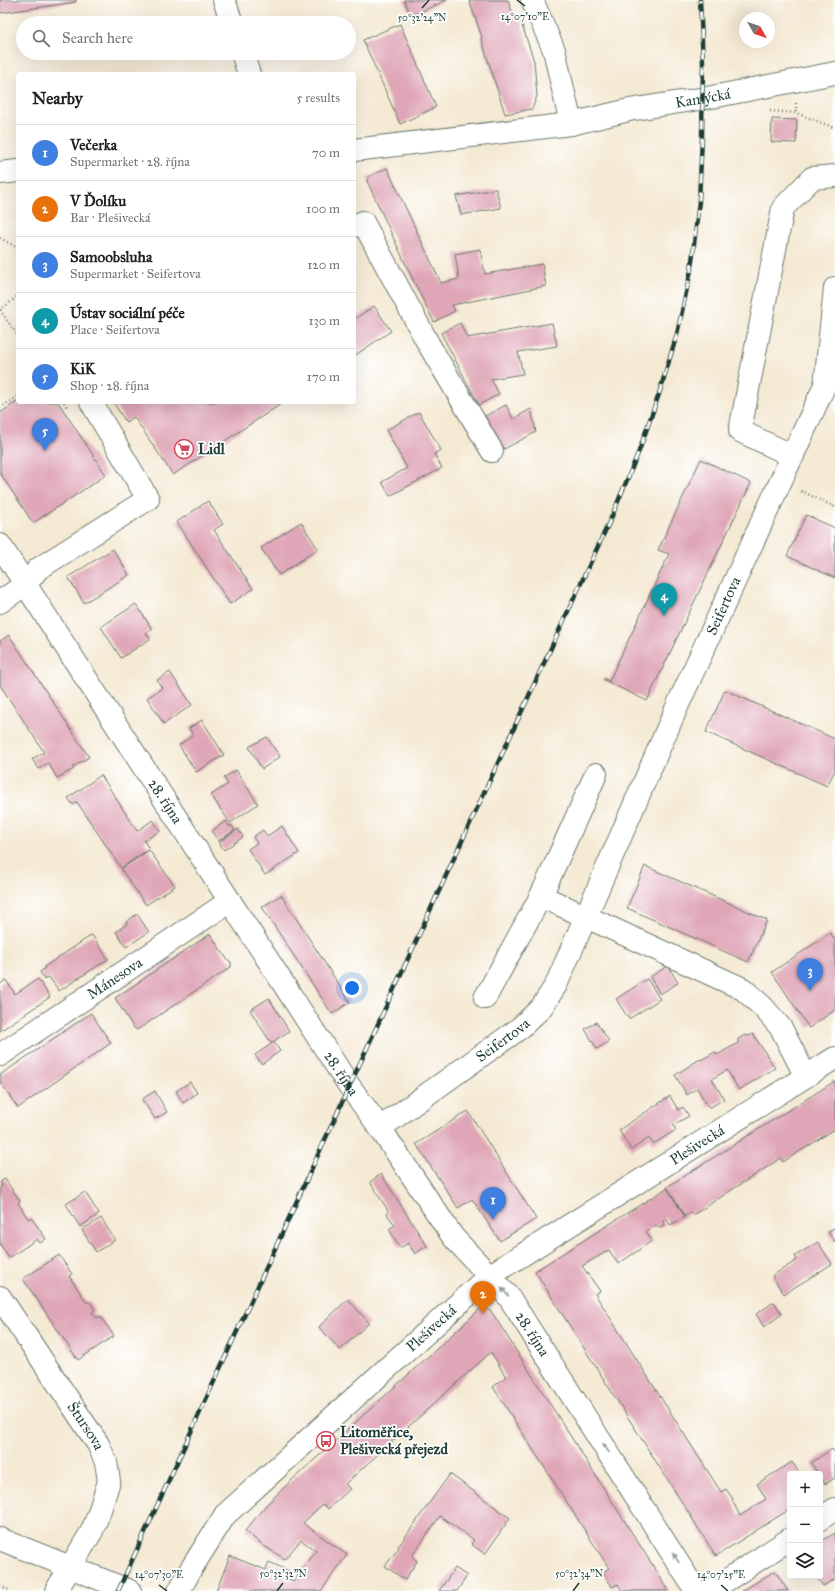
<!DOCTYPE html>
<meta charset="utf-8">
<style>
body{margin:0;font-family:"IM FELL Great Primer",serif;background:#f6f6f6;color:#202124}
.controls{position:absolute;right:12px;bottom:12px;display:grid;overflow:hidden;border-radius:4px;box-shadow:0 4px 16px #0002}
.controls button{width:36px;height:36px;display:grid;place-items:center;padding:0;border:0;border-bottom:1px solid #e0e0e0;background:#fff;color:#202124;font:20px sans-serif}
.compass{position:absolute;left:739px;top:12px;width:36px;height:36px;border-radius:50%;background:#fff;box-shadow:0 4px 16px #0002;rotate:130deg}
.you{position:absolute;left:352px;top:988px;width:14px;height:14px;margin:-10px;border:3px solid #fff;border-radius:50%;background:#1a73e8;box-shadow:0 0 0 6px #1a73e833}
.badge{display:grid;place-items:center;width:26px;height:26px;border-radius:50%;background:#0f766e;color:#fff;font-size:13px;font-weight:700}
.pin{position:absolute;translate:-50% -33px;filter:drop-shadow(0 1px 2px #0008)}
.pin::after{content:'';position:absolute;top:21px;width:14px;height:12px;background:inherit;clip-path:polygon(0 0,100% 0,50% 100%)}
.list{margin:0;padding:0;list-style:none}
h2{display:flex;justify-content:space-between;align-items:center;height:52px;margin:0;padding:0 16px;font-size:17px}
h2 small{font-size:13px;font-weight:400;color:#757577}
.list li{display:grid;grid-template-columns:26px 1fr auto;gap:12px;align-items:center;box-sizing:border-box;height:56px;padding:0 16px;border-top:1px solid #e0e0e0}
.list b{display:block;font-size:15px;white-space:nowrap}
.list p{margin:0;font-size:13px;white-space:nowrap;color:#757577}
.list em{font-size:13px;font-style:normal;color:#757577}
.icon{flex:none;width:22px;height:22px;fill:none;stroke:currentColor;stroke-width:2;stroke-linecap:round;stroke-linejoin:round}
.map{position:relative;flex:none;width:835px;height:1591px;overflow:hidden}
.search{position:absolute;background:#fff;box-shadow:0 4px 16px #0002;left:16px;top:16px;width:340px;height:44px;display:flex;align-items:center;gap:10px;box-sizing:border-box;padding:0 14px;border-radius:22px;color:#757577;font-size:15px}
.panel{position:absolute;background:#fff;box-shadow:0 4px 16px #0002;left:16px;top:72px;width:340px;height:332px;border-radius:4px}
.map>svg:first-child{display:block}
.building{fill:#dfa6b7}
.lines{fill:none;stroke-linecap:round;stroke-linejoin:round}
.minor-casing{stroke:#6a796c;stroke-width:24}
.path{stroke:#6a796c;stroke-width:2.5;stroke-dasharray:1 3;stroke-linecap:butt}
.minor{stroke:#fff;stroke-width:22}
.rail-casing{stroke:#1f3d34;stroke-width:4.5}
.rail{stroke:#fff;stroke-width:3;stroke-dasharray:9;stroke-linecap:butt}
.oneway{fill:#8f9e9a}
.ticks{fill:none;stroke:#1f3d34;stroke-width:1.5}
.labels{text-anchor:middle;stroke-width:3.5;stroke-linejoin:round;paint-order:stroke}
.street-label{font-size:15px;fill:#1f3d34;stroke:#fff}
.poi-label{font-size:15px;font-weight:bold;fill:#1f3d34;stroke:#fff;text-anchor:start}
.ticks-label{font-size:10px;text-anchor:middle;fill:#1f3d34;stroke:#fff;stroke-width:3.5;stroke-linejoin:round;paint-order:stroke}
</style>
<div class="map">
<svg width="835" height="1591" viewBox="0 0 835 1591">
<rect width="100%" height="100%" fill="#fff"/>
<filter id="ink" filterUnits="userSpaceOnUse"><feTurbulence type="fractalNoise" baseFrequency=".025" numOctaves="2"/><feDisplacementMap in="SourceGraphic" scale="8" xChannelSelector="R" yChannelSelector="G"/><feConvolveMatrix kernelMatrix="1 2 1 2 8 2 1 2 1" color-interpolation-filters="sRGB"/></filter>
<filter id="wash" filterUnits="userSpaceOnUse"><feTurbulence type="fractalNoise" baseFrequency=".012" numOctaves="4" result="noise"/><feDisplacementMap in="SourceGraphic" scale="16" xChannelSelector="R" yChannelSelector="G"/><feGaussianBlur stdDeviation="0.9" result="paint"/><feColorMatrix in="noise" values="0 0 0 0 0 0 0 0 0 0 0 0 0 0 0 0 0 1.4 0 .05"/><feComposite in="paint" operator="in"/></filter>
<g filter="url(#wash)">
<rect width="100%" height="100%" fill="#f4e9d3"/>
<g id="blocks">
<!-- building -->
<g class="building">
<path d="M 0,0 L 76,0 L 76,2 L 0,13 Z"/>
<path d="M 404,0 L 447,0 L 411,16 Z"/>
<path d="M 469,0 L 508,0 L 515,20 L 520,21 L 521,22 L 534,61 L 537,96 L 532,109 L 505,114 L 481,38 L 482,37 Z"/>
<path d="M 400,24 L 436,107 L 400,124 L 363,40 Z"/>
<path d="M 772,119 L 797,120 L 796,143 L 771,142 Z"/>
<path d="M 387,168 L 441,283 L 459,279 L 455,254 L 480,249 L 485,274 L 542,264 L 546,286 L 452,305 L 455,311 L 434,322 L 414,282 L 367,181 L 368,177 Z"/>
<path d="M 496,189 L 501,208 L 461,215 L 456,196 Z"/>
<path d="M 374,306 L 391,331 L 354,356 L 354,316 L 356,318 Z"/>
<path d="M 460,323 L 467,338 L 552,323 L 557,346 L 518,352 L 523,374 L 491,379 L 499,394 L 479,405 L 441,333 Z"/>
<path d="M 18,401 L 58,402 L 106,475 L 33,523 L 0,473 L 0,413 Z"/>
<path d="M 113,402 L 284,402 L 173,475 L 134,417 L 126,422 Z"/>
<path d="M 506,405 L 513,419 L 531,409 L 536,432 L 504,449 L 485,416 Z"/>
<path d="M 419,412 L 441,450 L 434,454 L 442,468 L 390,496 L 382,482 L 407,468 L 386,430 Z"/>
<path d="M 701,459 L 751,483 L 647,701 L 604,680 L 604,678 L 609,681 L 669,554 L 658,550 Z"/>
<path d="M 208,501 L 223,524 L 214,530 L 253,589 L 230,604 L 177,522 Z"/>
<path d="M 806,515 L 835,528 L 835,578 L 787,556 Z"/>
<path d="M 301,522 L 318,549 L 279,575 L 261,548 Z"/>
<path d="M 113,549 L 129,575 L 84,603 L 68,577 Z"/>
<path d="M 136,604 L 152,629 L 146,633 L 150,639 L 121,658 L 101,627 Z"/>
<path d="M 9,635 L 89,757 L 73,767 L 74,769 L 57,778 L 48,763 L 39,769 L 32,759 L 44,752 L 0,685 L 0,641 Z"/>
<path d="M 170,672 L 192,705 L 164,724 L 147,698 L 162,688 L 157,680 Z"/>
<path d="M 725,690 L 835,739 L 835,770 L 827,786 L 706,732 Z"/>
<path d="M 202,720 L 224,755 L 196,772 L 179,745 L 193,735 L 189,728 Z"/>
<path d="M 267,737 L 280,757 L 262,769 L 249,747 Z"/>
<path d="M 236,770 L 258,804 L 230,823 L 211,795 L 228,784 L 224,778 Z"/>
<path d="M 101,775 L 137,831 L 153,820 L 160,831 L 144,841 L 149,849 L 121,868 L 77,802 L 73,805 L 68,798 Z"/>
<path d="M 226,821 L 229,826 L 231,825 L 235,830 L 218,841 L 212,831 Z"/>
<path d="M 282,826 L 299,853 L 265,875 L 248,849 L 257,843 L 253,837 L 263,830 L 267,836 Z"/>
<path d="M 238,829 L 243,837 L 224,850 L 219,842 Z"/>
<path d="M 149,850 L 175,886 L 146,905 L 121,869 Z"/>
<path d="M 645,866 L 767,920 L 748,962 L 627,908 Z"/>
<path d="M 281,895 L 350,1002 L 332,1014 L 262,907 Z"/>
<path d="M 137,914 L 149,932 L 126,947 L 116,932 L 127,924 L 126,922 Z"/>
<path d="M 830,933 L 835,940 L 835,1010 L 809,1028 L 772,972 Z"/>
<path d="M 210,934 L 227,959 L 231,962 L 231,967 L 137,1030 L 133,1027 L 115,998 Z"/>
<path d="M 92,935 L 108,959 L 59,991 L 49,977 L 45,980 L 40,972 L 45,968 L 44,967 Z"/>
<path d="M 668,966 L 678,983 L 660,994 L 650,977 Z"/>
<path d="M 38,979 L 50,997 L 0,1031 L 0,984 L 6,980 L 15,994 Z"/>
<path d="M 647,979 L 660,999 L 629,1019 L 616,999 Z"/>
<path d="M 269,998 L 289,1031 L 271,1043 L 250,1010 Z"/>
<path d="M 91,1013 L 111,1043 L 18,1108 L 0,1082 L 0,1075 Z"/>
<path d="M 596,1022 L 609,1041 L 597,1049 L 585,1029 Z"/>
<path d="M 753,1034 L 775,1068 L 739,1090 L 727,1070 L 712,1079 L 724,1099 L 709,1108 L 697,1088 L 687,1095 L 675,1075 L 700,1059 L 701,1060 L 715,1052 L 717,1055 L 738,1043 L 738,1039 L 745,1035 L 749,1036 Z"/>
<path d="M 274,1042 L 280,1051 L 262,1064 L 255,1055 Z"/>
<path d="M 835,1081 L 835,1129 L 783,1162 L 781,1158 L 693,1215 L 691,1212 L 685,1216 L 667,1187 Z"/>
<path d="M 190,1082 L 197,1093 L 183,1103 L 176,1091 Z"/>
<path d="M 155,1091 L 167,1112 L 155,1119 L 142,1099 Z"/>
<path d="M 670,1096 L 678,1110 L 683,1107 L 689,1116 L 673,1125 L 676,1130 L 653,1144 L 649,1138 L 631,1150 L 619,1130 Z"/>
<path d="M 468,1111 L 536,1219 L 500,1241 L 472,1199 L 458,1208 L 416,1144 Z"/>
<path d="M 381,1174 L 427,1246 L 415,1254 L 408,1243 L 400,1248 L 389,1229 L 395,1225 L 387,1214 L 389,1212 L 370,1182 Z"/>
<path d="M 5,1179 L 20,1201 L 18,1203 L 28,1219 L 31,1217 L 46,1239 L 40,1243 L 37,1239 L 9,1258 L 0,1244 L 0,1187 L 2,1186 L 0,1182 Z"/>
<path d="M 667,1188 L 685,1217 L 670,1225 L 666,1218 L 663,1221 L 665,1225 L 659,1228 L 656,1225 L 646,1231 L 652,1241 L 618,1264 L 609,1250 L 582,1266 L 600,1291 L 595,1294 L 721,1492 L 726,1489 L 733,1499 L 732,1500 L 740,1516 L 766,1499 L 757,1484 L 792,1462 L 800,1474 L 790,1474 L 790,1509 L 716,1556 L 535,1271 Z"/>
<path d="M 85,1192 L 99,1214 L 80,1227 L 66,1204 Z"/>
<path d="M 101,1218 L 115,1240 L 96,1252 L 82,1230 Z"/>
<path d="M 835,1227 L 835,1242 L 828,1232 Z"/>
<path d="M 818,1242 L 832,1264 L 784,1294 L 772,1276 L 797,1260 L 795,1256 Z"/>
<path d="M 59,1255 L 72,1274 L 69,1276 L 87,1303 L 89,1301 L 95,1310 L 92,1312 L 97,1318 L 100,1316 L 114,1336 L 78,1360 L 23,1279 Z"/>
<path d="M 348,1299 L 369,1323 L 340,1350 L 319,1327 Z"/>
<path d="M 774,1302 L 782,1314 L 764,1327 L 756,1314 Z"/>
<path d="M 484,1308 L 491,1311 L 669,1591 L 622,1591 L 618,1584 L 612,1587 L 603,1572 L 609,1568 L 493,1387 L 506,1377 L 491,1352 L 345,1484 L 350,1489 L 328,1509 L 323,1504 L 303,1523 L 347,1555 L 321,1591 L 216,1591 L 230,1556 L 266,1570 L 269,1562 L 291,1572 L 288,1579 L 294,1581 L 316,1551 L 301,1540 L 285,1559 L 264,1546 L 245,1531 L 266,1505 L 292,1480 L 453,1334 L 480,1309 Z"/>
<path d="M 832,1449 L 835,1453 L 835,1478 L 825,1484 L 820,1477 L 820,1474 L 818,1474 L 811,1463 Z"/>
<path d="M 450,1474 L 510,1518 L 485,1554 L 471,1544 L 474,1540 L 440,1516 L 412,1556 L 417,1561 L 405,1580 L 385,1566 L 399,1548 L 398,1547 Z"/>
<path d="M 835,1533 L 835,1579 L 823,1586 L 816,1576 L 820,1576 L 820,1542 Z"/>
<path d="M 455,1568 L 467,1576 L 457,1591 L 439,1591 Z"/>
<path d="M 775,1571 L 788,1591 L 742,1591 Z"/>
</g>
</g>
</g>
<g filter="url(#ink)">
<use href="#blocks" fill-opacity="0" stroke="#6a796c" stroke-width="1"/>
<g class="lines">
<!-- minor casing -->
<g class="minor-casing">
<g id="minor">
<path d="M 224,0 L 232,23"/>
<path d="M 532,0 L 554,50 L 571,124"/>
<path d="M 242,53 L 249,74"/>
<path id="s1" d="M 354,150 L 571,124 L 629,110 L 712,97 L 835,73"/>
<path d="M 0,173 L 18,171"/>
<path d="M 354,226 L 363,222 L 429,345 L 492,451"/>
<path d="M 793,456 L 740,431 L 783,208 L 812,178 L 835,176"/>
<path id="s2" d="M 0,545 L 350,1087 L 380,1128 L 453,1237 L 509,1297 L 696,1591"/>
<path d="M 0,602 L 26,584 L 38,569 L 148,499 L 91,402"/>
<path d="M 596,774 L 541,896 L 743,989 L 763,1007 L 781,1028 L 805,1075"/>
<path d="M 485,998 L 541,896"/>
<path id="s3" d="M 0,1055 L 230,901"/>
<path id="s4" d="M 380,1128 L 520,1028 L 541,1008 L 556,985 L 680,700 L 825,385 L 835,288"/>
<path id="s5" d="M 0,1297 L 98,1444 L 106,1462 L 109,1481 L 99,1513 L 92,1531 L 56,1591"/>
<path d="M 820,1519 L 835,1509"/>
<path d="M 0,1539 L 130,1591"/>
<path id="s6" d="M 179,1591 L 191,1569 L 225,1515 L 489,1276 L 835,1058"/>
<path d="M 710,1591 L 790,1539"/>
</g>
</g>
<!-- path -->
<g class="path">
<path d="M 796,103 L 796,113"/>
<path d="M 770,111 L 796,113 L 835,128"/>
<path d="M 0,238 L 18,248"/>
<path d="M 0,310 L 18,336"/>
<path d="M 0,310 L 18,296"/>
<path d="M 64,402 L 67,407"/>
<path d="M 0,408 L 18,396"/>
<path d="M 801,491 L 835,507"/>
<path d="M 0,1586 L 11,1591"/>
</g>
<!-- minor -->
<use href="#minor" class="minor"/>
<!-- rail casing -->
<g class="rail-casing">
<path id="rail" d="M 118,1591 L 472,819 L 612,516 L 639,451 L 659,394 L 677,334 L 691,270 L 699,201 L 702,138 L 703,63 L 700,0"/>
</g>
<!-- rail -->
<use href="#rail" class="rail"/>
</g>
<!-- one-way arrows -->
<defs><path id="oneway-solid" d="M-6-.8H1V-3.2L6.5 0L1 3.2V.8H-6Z"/></defs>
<g class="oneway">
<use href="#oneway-solid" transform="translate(505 1292) rotate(-132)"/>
<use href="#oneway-solid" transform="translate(606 1448) rotate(-123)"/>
<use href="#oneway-solid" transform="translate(676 1558) rotate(-123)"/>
</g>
</g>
<!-- ticks -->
<path class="ticks" d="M 517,0 L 525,6M 422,8 L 429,0M 159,1585 L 167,1591M 721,1585 L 728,1591M 277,1591 L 283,1583M 573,1591 L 579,1583"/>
<!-- icons -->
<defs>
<g id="supermarket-ring" transform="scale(1)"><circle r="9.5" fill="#fff" stroke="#d1495b" stroke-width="1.5"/><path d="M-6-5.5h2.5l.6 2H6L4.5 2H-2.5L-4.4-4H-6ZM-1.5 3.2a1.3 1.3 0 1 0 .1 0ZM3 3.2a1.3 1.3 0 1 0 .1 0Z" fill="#d1495b"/></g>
<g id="bus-ring" transform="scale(1)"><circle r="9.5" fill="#fff" stroke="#d1495b" stroke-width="1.5"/><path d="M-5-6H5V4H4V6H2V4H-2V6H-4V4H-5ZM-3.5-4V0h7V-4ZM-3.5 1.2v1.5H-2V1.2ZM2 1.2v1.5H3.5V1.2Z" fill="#d1495b"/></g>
</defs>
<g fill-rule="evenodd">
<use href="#supermarket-ring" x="184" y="449"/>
<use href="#bus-ring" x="326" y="1441"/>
</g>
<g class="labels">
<!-- street labels -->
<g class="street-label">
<text dy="5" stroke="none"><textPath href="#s1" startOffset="353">Kamýcká</textPath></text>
<text dy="5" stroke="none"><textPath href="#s4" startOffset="643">Seifertova</textPath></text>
<text dy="5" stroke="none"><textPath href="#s2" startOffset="305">28. října</textPath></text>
<text dy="5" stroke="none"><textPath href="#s3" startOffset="138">Mánesova</textPath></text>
<text dy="5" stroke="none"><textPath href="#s4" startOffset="151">Seifertova</textPath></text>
<text dy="5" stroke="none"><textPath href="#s2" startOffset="629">28. října</textPath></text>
<text dy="5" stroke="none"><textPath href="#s6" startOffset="691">Plešivecká</textPath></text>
<text dy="5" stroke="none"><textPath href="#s6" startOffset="367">Plešivecká</textPath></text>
<text dy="5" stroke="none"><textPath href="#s2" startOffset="953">28. října</textPath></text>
<text dy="5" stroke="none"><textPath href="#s5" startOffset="155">Štursova</textPath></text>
</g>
<!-- poi labels -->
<g class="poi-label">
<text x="198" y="454">Lidl</text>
<text x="340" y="1437">Litoměřice,<tspan x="340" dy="17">Plešivecká přejezd</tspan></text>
</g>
</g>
<g class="ticks-label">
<text x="525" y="20">14°07'10"E</text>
<text x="422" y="21">50°32'24"N</text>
<text x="283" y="1577">50°32'32"N</text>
<text x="579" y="1577">50°32'34"N</text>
<text x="159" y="1578">14°07'30"E</text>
<text x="721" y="1578">14°07'25"E</text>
</g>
</svg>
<div class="controls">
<button>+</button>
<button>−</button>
<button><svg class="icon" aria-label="layers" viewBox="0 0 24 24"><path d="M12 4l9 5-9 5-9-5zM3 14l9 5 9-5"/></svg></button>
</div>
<svg class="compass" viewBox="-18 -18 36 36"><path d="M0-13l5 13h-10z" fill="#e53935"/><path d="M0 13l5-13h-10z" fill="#757577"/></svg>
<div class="you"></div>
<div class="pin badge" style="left:493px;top:1220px;background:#3f7fe0">1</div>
<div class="pin badge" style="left:483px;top:1314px;background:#e8710a">2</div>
<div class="pin badge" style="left:810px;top:991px;background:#3f7fe0">3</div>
<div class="pin badge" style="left:664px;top:616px;background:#0f9aa8">4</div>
<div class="pin badge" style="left:45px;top:451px;background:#3f7fe0">5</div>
<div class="search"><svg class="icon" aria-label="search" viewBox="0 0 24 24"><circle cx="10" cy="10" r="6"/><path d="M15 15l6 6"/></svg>Search here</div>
<section class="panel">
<h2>Nearby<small>5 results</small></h2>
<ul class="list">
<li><span class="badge" style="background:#3f7fe0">1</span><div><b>Večerka</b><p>Supermarket · 28. října</p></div><em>70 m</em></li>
<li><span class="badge" style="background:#e8710a">2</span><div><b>V Ďolíku</b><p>Bar · Plešivecká</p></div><em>100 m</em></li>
<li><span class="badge" style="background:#3f7fe0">3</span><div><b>Samoobsluha</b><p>Supermarket · Seifertova</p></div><em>120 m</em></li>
<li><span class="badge" style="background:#0f9aa8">4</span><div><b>Ústav sociální péče</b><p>Place · Seifertova</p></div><em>130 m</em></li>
<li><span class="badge" style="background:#3f7fe0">5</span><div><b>KiK</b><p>Shop · 28. října</p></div><em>170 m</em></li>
</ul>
</section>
</div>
